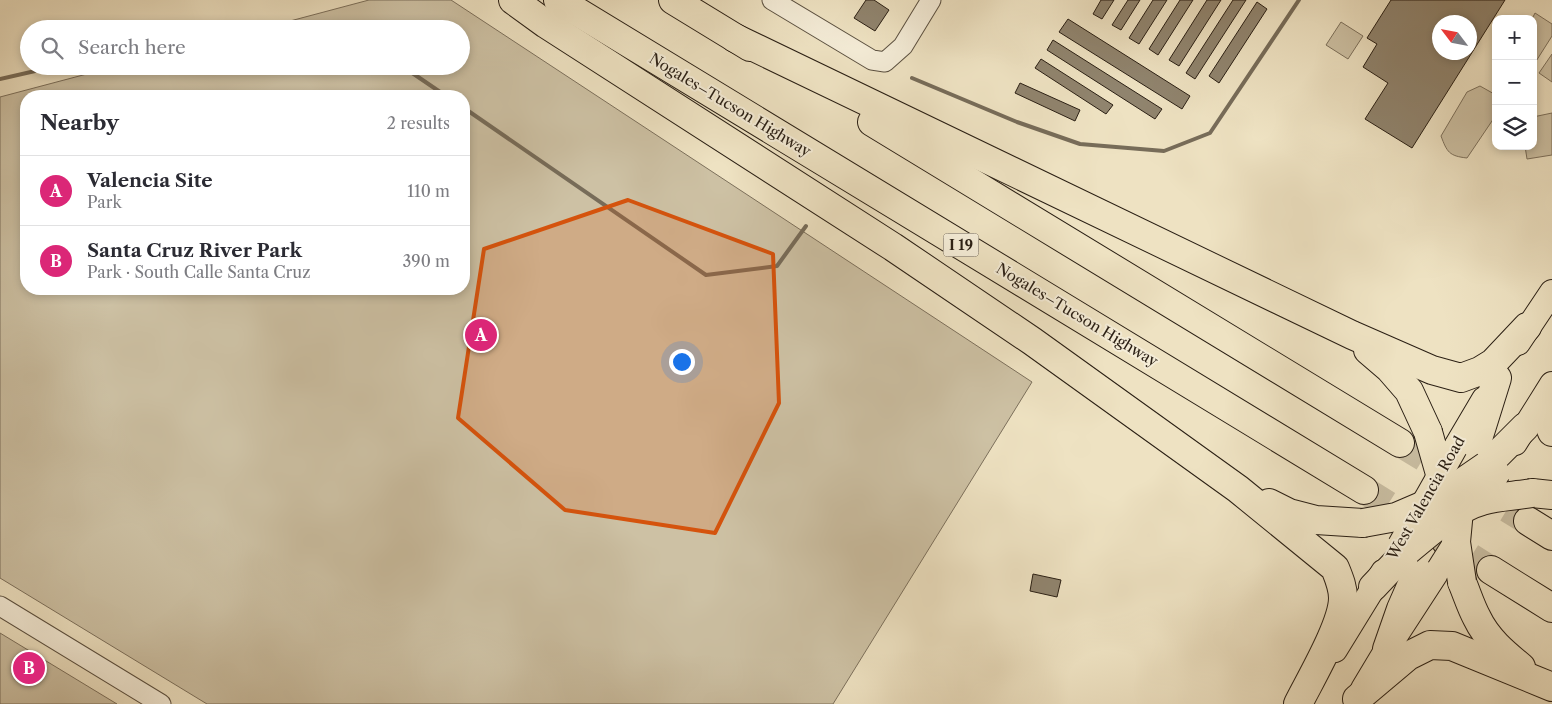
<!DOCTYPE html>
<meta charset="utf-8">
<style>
body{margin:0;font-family:"Libre Caslon Text",serif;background:#f2f2f3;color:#2b2b33}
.controls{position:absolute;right:15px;top:15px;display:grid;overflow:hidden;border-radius:10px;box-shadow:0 2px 8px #0003}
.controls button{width:45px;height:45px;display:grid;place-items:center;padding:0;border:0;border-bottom:1px solid #e1e1e2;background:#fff;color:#2b2b33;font:25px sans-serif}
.compass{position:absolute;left:1432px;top:15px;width:45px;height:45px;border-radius:50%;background:#fff;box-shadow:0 2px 8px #0003;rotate:302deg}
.you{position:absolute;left:681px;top:361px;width:18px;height:18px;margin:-12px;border:4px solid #fff;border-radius:50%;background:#1a73e8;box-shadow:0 0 0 8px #1a73e833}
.badge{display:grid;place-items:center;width:32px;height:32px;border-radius:50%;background:#db2777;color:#fff;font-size:16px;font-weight:700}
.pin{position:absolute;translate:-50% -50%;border:2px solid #fff;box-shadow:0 1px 5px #0006}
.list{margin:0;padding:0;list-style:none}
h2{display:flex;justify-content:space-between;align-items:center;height:65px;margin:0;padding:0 20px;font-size:21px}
h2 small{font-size:16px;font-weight:400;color:#7c7c81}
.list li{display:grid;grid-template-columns:32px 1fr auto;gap:15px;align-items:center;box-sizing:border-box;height:70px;padding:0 20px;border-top:1px solid #e1e1e2}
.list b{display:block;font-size:19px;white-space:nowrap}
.list p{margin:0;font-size:16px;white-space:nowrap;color:#7c7c81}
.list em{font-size:16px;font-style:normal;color:#7c7c81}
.icon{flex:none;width:28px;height:28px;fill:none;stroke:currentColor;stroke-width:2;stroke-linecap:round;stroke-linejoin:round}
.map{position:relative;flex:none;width:1552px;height:704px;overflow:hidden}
.search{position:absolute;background:#fff;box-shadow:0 2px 8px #0003;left:20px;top:20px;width:450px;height:55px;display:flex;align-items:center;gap:12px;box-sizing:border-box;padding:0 18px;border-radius:28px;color:#7c7c81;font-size:19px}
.panel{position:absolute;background:#fff;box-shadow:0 2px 8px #0003;left:20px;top:90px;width:450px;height:205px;border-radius:20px}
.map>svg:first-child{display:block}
.green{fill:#cdc1a4;stroke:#7c705c;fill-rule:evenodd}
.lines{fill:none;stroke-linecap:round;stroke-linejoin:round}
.stream{stroke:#776c59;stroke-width:4}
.building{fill:#90846e;stroke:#2a1f14;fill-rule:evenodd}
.highway-tunnel{stroke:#c7bb9f;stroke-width:28;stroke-dasharray:28 14;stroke-linecap:butt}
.minor-casing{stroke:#5b5040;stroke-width:21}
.major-casing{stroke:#2a1f14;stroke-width:26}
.highway-casing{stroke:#2a1f14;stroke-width:30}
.minor{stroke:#f4ecd7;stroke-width:19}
.major{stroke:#eee2c2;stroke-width:24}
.highway{stroke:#eee2c2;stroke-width:28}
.major-bridge-casing{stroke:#2a1f14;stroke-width:26;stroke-linecap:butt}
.highway-bridge-casing{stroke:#2a1f14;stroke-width:30;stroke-linecap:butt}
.major-bridge{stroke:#eee2c2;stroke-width:24}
.highway-bridge{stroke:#eee2c2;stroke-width:28}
.marked{fill:#d5530d;fill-opacity:0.2;stroke:#d5530d;stroke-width:4;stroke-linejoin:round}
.labels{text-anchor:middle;stroke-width:4;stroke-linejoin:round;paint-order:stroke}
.shield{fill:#f4ecd7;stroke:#675c4e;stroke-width:1}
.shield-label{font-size:14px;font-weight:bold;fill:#2a1f14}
.street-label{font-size:15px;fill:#2a1f14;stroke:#f4ecd7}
</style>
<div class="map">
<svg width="1552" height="704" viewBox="0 0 1552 704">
<rect width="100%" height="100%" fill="#eee2c2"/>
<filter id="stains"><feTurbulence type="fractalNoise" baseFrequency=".004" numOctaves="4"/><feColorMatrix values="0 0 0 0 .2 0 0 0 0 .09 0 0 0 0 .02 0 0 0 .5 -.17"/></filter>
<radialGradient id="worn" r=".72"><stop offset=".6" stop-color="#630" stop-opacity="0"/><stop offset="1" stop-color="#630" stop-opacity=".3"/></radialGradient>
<!-- green -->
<g class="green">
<path d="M 369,0 L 451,0 L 1032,382 L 833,704 L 207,704 L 0,578 L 0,97 L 117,66 L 461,66 L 461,29 L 260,29 ZM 464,96 L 464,289 L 26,289 L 26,96 Z"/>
<path d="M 1535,13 L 1552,24 L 1552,36 L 1533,66 L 1533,19 L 1532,19 Z"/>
<path d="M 1341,22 L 1363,36 L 1348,59 L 1326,45 Z"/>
<path d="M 1552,54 L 1552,82 L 1539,73 Z"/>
<path d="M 1480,86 L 1496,95 L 1494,118 L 1467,158 C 1449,156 1447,152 1441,136 L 1467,92 Z"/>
<path d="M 1552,113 L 1552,155 L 1527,159 L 1525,146 L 1533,146 L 1533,117 Z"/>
<path d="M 0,633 L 117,704 L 0,704 Z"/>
</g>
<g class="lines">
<!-- stream -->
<g class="stream">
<path d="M 231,29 L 253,24 L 281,29"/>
<path d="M 402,66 L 446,96"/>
<path d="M 912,78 L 1017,122 L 1080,144 L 1164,151 L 1210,133 L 1299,0"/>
<path d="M 0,79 L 57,66"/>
<path d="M 464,108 L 706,275 L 777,266 L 806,226"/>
</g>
</g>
<!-- building -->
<g class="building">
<path d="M 866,0 L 874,0 L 889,10 L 875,31 L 854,18 Z"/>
<path d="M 1101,0 L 1114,0 L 1102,19 L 1093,14 Z"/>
<path d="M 1128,0 L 1140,0 L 1121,30 L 1112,25 Z"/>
<path d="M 1153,0 L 1167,0 L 1139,44 L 1129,38 Z"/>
<path d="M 1180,0 L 1193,0 L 1158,55 L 1149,49 Z"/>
<path d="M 1207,0 L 1221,0 L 1179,66 L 1169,60 Z"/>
<path d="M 1233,0 L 1246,0 L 1195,79 L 1186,73 Z"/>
<path d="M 1391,0 L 1505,0 L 1412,148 L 1365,119 L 1388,83 L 1363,67 L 1377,44 L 1367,38 ZM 1440,22 L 1470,22 L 1470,52 L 1440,52 Z"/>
<path d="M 1257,2 L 1267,9 L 1219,83 L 1209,76 Z"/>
<path d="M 1068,19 L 1190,96 L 1182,109 L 1059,32 Z"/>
<path d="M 1053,40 L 1162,109 L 1155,119 L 1047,50 Z"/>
<path d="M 1041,59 L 1113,105 L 1106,114 L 1035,68 Z"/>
<path d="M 1020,83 L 1080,110 L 1075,121 L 1015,93 Z"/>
<path d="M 1033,574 L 1061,580 L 1057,597 L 1030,591 Z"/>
</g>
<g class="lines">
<!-- highway-tunnel -->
<g class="highway-tunnel">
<path d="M 1400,443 L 1528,521"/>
<path d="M 1364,490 L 1491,570"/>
</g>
<!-- minor casing -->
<g class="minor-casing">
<g id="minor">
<path d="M 772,0 L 872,60 L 885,62 L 903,46 L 931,0"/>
<path d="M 0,606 L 161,704"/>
</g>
</g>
<!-- major casing -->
<g class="major-casing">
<g id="major">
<path d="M 1518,343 L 1552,292"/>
<path d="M 1515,443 L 1552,384"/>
<path d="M 1455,448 L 1484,399"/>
<path d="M 1335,650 L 1383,572"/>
<path d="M 1363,689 L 1387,649 L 1439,569"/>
</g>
</g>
<!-- highway casing -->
<g class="highway-casing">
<g id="highway">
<path d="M 513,0 L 546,24 L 893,247 L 1032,341 L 1238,489 L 1335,568 C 1339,578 1343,587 1343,598 C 1343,624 1311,678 1298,704"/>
<path d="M 558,0 L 1364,490"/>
<path d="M 673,0 L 750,47"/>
<path d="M 735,38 L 1352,335 L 1432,370 L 1461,378 L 1480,371 L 1493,363 L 1527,327"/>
<path d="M 872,122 L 1400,443"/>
<path d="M 1368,350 L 1389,368 L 1409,391 L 1428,432"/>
<path d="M 1552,399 C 1549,410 1547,422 1552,432"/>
<path d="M 1472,458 L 1497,378"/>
<path d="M 1486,466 L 1525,427"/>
<path d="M 1532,493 L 1552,495"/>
<path d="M 1269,503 L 1289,513 L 1316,520 L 1363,523"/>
<path d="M 1528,521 L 1552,536"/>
<path d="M 1491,570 L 1552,608"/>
<path d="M 1462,582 C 1467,594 1471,607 1477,618 C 1487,639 1504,653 1521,667"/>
<path d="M 1373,587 L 1408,550"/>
<path d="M 1387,649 L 1401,609 L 1423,559"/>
<path d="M 1357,699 L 1408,656 L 1430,645 L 1452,646 L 1552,687"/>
</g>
</g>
<!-- minor -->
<use href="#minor" class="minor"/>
<!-- major -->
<use href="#major" class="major"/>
<!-- highway -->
<use href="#highway" class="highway"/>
<!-- major-bridge casing -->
<g class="major-bridge-casing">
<g id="major-bridge">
<path d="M 1481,501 L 1498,473"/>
<path d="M 1400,545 L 1455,448"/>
<path d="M 1439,569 L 1456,542"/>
</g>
</g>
<!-- highway-bridge casing -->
<g class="highway-bridge-casing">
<g id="highway-bridge">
<path d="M 1428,432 L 1440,474 L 1436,512"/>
<path d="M 1460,500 L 1456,542 L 1462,582"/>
<path d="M 1363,523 L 1396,517 L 1438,499 L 1486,466"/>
<path d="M 1408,550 C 1429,533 1456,508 1482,501 C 1498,496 1516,496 1532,493"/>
</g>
</g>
<!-- major-bridge -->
<use href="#major-bridge" class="major-bridge"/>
<!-- highway-bridge -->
<use href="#highway-bridge" class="highway-bridge"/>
</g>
<!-- marked area -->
<path class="marked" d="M 628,200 L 773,254 L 779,403 L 715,533 L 565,510 L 458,418 L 484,249 Z"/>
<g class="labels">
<!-- shield labels -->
<rect class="shield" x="943.5" y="233.5" width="35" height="23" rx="4"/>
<g class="shield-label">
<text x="961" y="250">I 19</text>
</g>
<!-- street labels -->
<g class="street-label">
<text transform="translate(730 105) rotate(31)" y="5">Nogales–Tucson Highway</text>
<text transform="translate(1077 315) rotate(31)" y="5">Nogales–Tucson Highway</text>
<text transform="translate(1426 498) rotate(-60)" y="5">West Valencia Road</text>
</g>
</g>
<rect width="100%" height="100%" filter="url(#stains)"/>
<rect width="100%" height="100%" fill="url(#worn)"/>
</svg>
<div class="controls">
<button>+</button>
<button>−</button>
<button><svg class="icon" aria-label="layers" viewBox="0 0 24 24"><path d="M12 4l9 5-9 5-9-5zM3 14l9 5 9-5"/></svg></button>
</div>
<svg class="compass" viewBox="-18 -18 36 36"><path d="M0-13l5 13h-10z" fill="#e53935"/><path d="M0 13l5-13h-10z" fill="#7c7c81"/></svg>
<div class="you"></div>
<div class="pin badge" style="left:481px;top:335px">A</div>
<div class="pin badge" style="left:29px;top:668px">B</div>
<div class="search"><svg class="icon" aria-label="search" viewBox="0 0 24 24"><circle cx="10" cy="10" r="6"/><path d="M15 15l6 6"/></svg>Search here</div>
<section class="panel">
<h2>Nearby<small>2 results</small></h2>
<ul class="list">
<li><span class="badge">A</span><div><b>Valencia Site</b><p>Park</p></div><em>110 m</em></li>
<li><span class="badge">B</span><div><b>Santa Cruz River Park</b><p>Park · South Calle Santa Cruz</p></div><em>390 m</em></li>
</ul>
</section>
</div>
